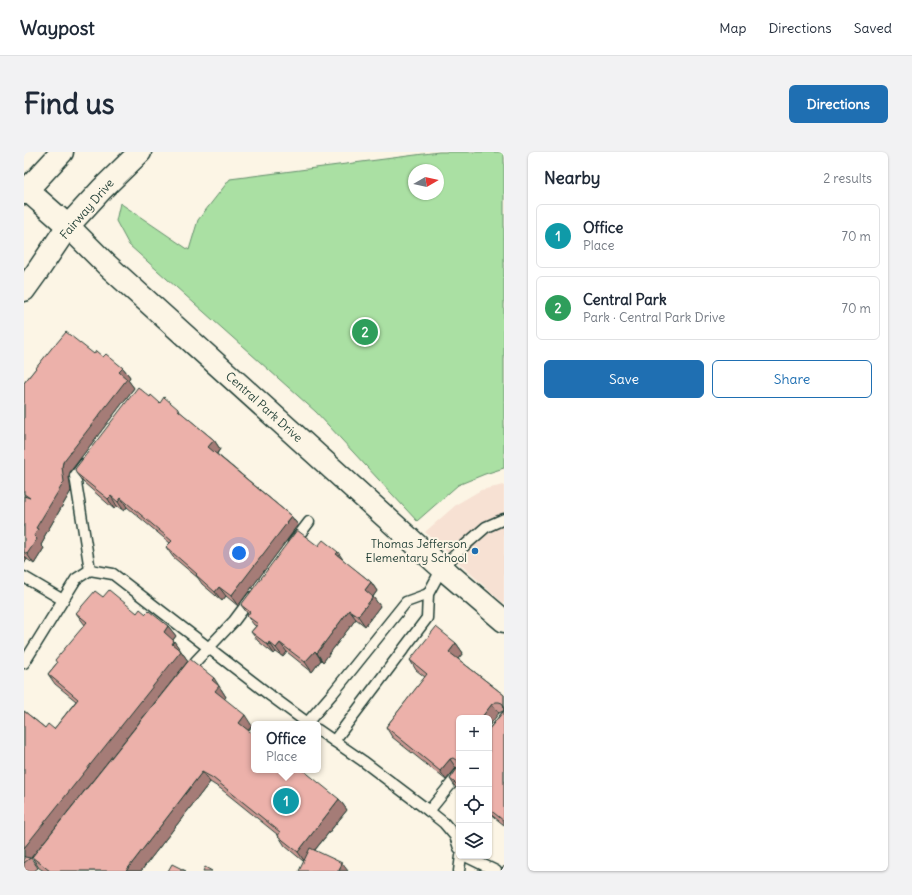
<!DOCTYPE html>
<meta charset="utf-8">
<style>
body{margin:0;font-family:Delius,sans-serif;background:#f2f2f3;color:#1f2937}
.controls{position:absolute;right:12px;bottom:12px;display:grid;overflow:hidden;border-radius:6px;box-shadow:0 1px 3px #0004}
.controls button{width:36px;height:36px;display:grid;place-items:center;padding:0;border:0;border-bottom:1px solid #e0e1e3;background:#fff;color:#1f2937;font:20px sans-serif}
.compass{position:absolute;left:384px;top:12px;width:36px;height:36px;border-radius:50%;background:#fff;box-shadow:0 1px 3px #0004;rotate:81deg}
.you{position:absolute;left:215px;top:401px;width:14px;height:14px;margin:-10px;border:3px solid #fff;border-radius:50%;background:#1a73e8;box-shadow:0 0 0 6px #1a73e833}
.badge{display:grid;place-items:center;width:26px;height:26px;border-radius:50%;background:#1f6fb2;color:#fff;font-size:13px;font-weight:700}
.pin{position:absolute;translate:-50% -50%;border:2px solid #fff;box-shadow:0 1px 4px #0006}
.popup{position:absolute;left:227px;top:569px;width:70px;height:52px;box-sizing:border-box;display:grid;place-content:center;border-radius:6px;background:#fff;filter:drop-shadow(0 1px 3px #0005);font-size:13px;white-space:nowrap;color:#747a83}
.popup b{font-size:15px;color:#1f2937}
.popup::after{content:'';position:absolute;left:50%;top:100%;margin-left:-8px;border:8px solid transparent;border-top-color:#fff}
.list{margin:0;padding:0;list-style:none}
h2{display:flex;justify-content:space-between;align-items:center;height:52px;margin:0;padding:0 16px;font-size:17px}
h2 small{font-size:13px;font-weight:400;color:#747a83}
.list li{display:grid;grid-template-columns:26px 1fr auto;gap:12px;align-items:center;box-sizing:border-box;height:64px;margin:0 8px 8px;padding:0 8px;border:1px solid #e0e1e3;border-radius:6px}
.list b{display:block;font-size:15px;white-space:nowrap}
.list p{margin:0;font-size:13px;white-space:nowrap;color:#747a83}
.list em{font-size:13px;font-style:normal;color:#747a83}
.actions{display:flex;gap:8px;padding:12px 16px}
.actions a{flex:1;padding:9px 0;border:1px solid #1f6fb2;border-radius:6px;text-align:center;font-size:14px;color:#1f6fb2}
.actions .main{background:#1f6fb2;color:#fff}
.icon{flex:none;width:22px;height:22px;fill:none;stroke:currentColor;stroke-width:2;stroke-linecap:round;stroke-linejoin:round}
.map{position:relative;flex:none;width:480px;height:719px;overflow:hidden;border-radius:6px}
header{display:flex;align-items:center;gap:24px;box-sizing:border-box;height:56px;padding:0 20px;background:#fff;border-bottom:1px solid #e0e1e3}
header strong{font-size:19px}
nav{display:flex;gap:22px;margin-inline-start:auto;font-size:14px}
.intro{display:flex;align-items:center;justify-content:space-between;box-sizing:border-box;height:96px;padding:0 24px}
h1{margin:0;font-size:28px}
.button{padding:10px 18px;border-radius:6px;background:#1f6fb2;color:#fff;font-size:14px;font-weight:700}
main{display:flex;gap:24px;padding:0 24px}
aside{flex:1;background:#fff;border-radius:6px;box-shadow:0 1px 3px #0004}
.map>svg:first-child{display:block}
.built{fill:#f7e1d3}
.green{fill:#aae0a3;stroke:#648e6c;fill-rule:evenodd}
.lines{fill:none;stroke-linecap:round;stroke-linejoin:round}
.service-casing{stroke:#1f3d34;stroke-width:13}
.tertiary-casing{stroke:#1f3d34;stroke-width:25}
.secondary-casing{stroke:#1f3d34;stroke-width:25}
.service{stroke:#fcf5e5;stroke-width:10}
.tertiary{stroke:#fcf5e5;stroke-width:22}
.secondary{stroke:#fcf5e5;stroke-width:22}
.wall{fill:#cb9892;stroke:#1f3d34}
.shaded-wall{fill:#a57c77;stroke:#1f3d34}
.building{fill:#ecb1aa;stroke:#1f3d34}
.poi-dot{fill:#1f6fb2;stroke:#fcf5e5;stroke-width:1.5}
.labels{text-anchor:middle;stroke-width:4;stroke-linejoin:round;paint-order:stroke}
.street-label{font-size:12px;fill:#1f3d34;stroke:#fcf5e5}
.poi-label{font-size:12px;fill:#1f3d34;stroke:#fcf5e5;text-anchor:end}
</style>
<header>
<strong>Waypost</strong>
<nav><a>Map</a><a>Directions</a><a>Saved</a></nav>
</header>
<div class="intro"><h1>Find us</h1><a class="button">Directions</a></div>
<main>
<div class="map">
<svg width="480" height="719" viewBox="0 0 480 719">
<rect width="100%" height="100%" fill="#fcf5e5"/>
<filter id="ink" filterUnits="userSpaceOnUse"><feTurbulence type="fractalNoise" baseFrequency=".025" numOctaves="2"/><feDisplacementMap in="SourceGraphic" scale="8" xChannelSelector="R" yChannelSelector="G"/><feConvolveMatrix kernelMatrix="1 2 1 2 8 2 1 2 1" color-interpolation-filters="sRGB"/></filter>
<g filter="url(#ink)">
<!-- built -->
<path class="built" d="M 480,333 L 480,452 L 401,380 L 433,352 L 457,338 Z"/>
<!-- green -->
<path class="green" d="M 415,0 L 480,0 L 480,316 L 461,322 L 434,333 L 393,369 L 292,260 L 105,93 L 92,69 L 96,51 L 165,98 L 174,68 L 206,27 ZM 390,18 L 414,18 L 414,42 L 390,42 Z"/>
<g class="lines">
<!-- service casing -->
<g class="service-casing">
<g id="service">
<path d="M 60,312 L 51,324 L 66,418"/>
<path d="M 269,391 L 285,370"/>
<path d="M 0,425 L 39,448"/>
<path d="M 0,511 L 52,427 L 66,418 L 89,422 L 247,544 L 285,572"/>
<path d="M 163,521 L 172,509 L 210,469 L 228,445"/>
<path d="M 283,571 L 309,541 L 382,450 L 404,442"/>
<path d="M 294,578 L 339,609 L 405,659 L 420,671 L 431,684 L 435,696"/>
<path d="M 310,589 L 403,466 L 404,442 L 418,416 L 439,395 L 462,375 L 480,367"/>
<path d="M 405,659 L 435,622"/>
<path d="M 441,704 L 472,719"/>
<path d="M 435,719 L 437,704"/>
</g>
</g>
<!-- tertiary casing -->
<g class="tertiary-casing">
<path id="tertiary" d="M 3,38 L 44,74 L 83,113 L 418,416 L 480,469"/>
</g>
<!-- secondary casing -->
<g class="secondary-casing">
<g id="secondary">
<path d="M 0,41 L 38,0"/>
<path d="M 0,138 L 13,120 L 44,74 L 78,37 L 116,0"/>
</g>
</g>
<!-- service -->
<use href="#service" class="service"/>
<!-- tertiary -->
<use href="#tertiary" class="tertiary"/>
<!-- secondary -->
<use href="#secondary" class="secondary"/>
</g>
<!-- wall -->
<g class="wall">
<path d="M 32,192 L 70,202 L 79,205 L 99,216 L 106,225 L 104,228 L 110,236 L 46,320 L 45,325 L 47,339 L 20,385 L 21,386 L 17,393 L 20,396 L 10,412 L 3,407 L 0,412 L 0,231 Z"/>
<path d="M 136,251 L 156,260 L 190,288 L 196,297 L 193,302 L 267,364 L 274,373 L 269,379 L 269,380 L 214,454 L 202,444 L 198,449 L 178,432 L 174,426 L 149,405 L 142,395 L 146,391 L 103,355 L 100,359 L 93,354 L 90,357 L 59,330 L 52,321 Z"/>
<path d="M 294,394 L 320,409 L 347,430 L 353,439 L 349,445 L 356,454 L 341,474 L 332,467 L 299,510 L 297,508 L 288,520 L 263,500 L 259,505 L 252,500 L 250,502 L 234,489 L 227,480 L 232,474 L 230,473 L 223,464 L 224,462 L 217,453 Z"/>
<path d="M 79,445 L 113,461 L 122,462 L 144,474 L 152,484 L 149,488 L 157,499 L 164,509 L 7,706 L 14,716 L 10,719 L 0,719 L 0,559 L 21,576 L 30,577 L 52,549 L 31,532 L 24,522 L 33,511 L 61,473 L 52,461 Z"/>
<path d="M 432,491 L 439,501 L 434,507 L 480,543 L 480,673 L 465,661 L 465,577 L 479,559 L 475,561 L 435,566 L 435,638 L 432,636 L 426,627 L 434,616 L 432,616 L 422,628 L 368,585 L 362,575 L 401,525 L 392,518 L 386,508 Z"/>
<path d="M 197,537 L 202,545 L 200,547 L 228,574 L 224,579 L 230,618 L 315,647 L 323,658 L 291,698 L 279,709 L 261,694 L 254,683 L 197,637 L 186,630 L 117,719 L 20,719 L 15,716 L 8,705 Z"/>
</g>
<!-- shaded-wall -->
<g class="shaded-wall">
<path d="M 99,216 L 106,225 L 104,228 L 110,236 L 46,320 L 45,325 L 47,339 L 20,385 L 21,386 L 17,393 L 20,396 L 10,412 L 3,402 L 12,376 L 38,315 L 39,310 L 95,220 Z"/>
<path d="M 190,288 L 196,297 L 191,304 L 184,295 Z"/>
<path d="M 87,344 L 93,354 L 90,357 L 84,347 Z"/>
<path d="M 97,346 L 103,355 L 100,359 L 94,350 Z"/>
<path d="M 267,364 L 274,373 L 269,379 L 269,380 L 214,454 L 207,444 Z"/>
<path d="M 314,400 L 320,409 L 312,402 Z"/>
<path d="M 0,403 L 3,407 L 0,412 Z"/>
<path d="M 347,430 L 353,439 L 347,447 L 341,438 Z"/>
<path d="M 195,435 L 202,444 L 198,449 L 191,440 Z"/>
<path d="M 349,445 L 356,454 L 341,474 L 334,464 Z"/>
<path d="M 325,458 L 332,467 L 299,510 L 293,501 Z"/>
<path d="M 144,474 L 152,484 L 147,490 L 140,480 Z"/>
<path d="M 150,489 L 164,509 L 7,706 L 3,708 L 0,704 L 0,696 Z"/>
<path d="M 245,490 L 252,500 L 250,502 L 244,493 Z"/>
<path d="M 256,491 L 263,500 L 259,505 L 252,496 Z"/>
<path d="M 432,491 L 439,501 L 432,509 L 425,500 Z"/>
<path d="M 291,499 L 297,508 L 288,520 L 281,510 Z"/>
<path d="M 190,526 L 202,545 L 198,550 L 191,539 L 188,528 Z"/>
<path d="M 468,552 L 475,561 L 465,574 L 465,566 L 457,566 Z"/>
<path d="M 221,563 L 228,574 L 222,581 L 215,571 Z"/>
<path d="M 426,607 L 432,616 L 422,628 L 416,619 Z"/>
<path d="M 178,620 L 186,630 L 117,719 L 102,719 Z"/>
<path d="M 315,647 L 323,658 L 281,710 L 274,700 Z"/>
<path d="M 318,711 L 324,719 L 315,719 Z"/>
</g>
<!-- building -->
<g class="building">
<path d="M 42,180 L 70,202 L 72,199 L 79,205 L 82,202 L 99,216 L 95,220 L 103,227 L 39,310 L 38,315 L 40,330 L 12,376 L 14,377 L 10,384 L 13,387 L 3,402 L 0,400 L 0,344 L 6,346 L 0,342 L 0,231 L 31,192 L 32,192 Z"/>
<path d="M 114,235 L 126,245 L 127,243 L 136,251 L 140,245 L 154,257 L 154,258 L 190,288 L 184,295 L 267,364 L 262,370 L 263,371 L 207,444 L 195,435 L 191,440 L 172,423 L 173,422 L 142,395 L 148,389 L 97,346 L 94,350 L 87,344 L 84,347 L 52,321 L 51,317 Z"/>
<path d="M 273,378 L 294,394 L 299,388 L 314,400 L 312,402 L 347,430 L 341,438 L 349,445 L 334,464 L 325,458 L 293,501 L 291,499 L 281,510 L 256,491 L 252,496 L 245,490 L 244,493 L 227,480 L 234,472 L 223,464 L 226,460 L 217,453 Z"/>
<path d="M 85,438 L 113,461 L 116,457 L 122,462 L 125,459 L 144,474 L 140,480 L 150,489 L 148,492 L 157,499 L 0,696 L 0,559 L 21,576 L 24,572 L 30,577 L 54,547 L 24,522 L 33,511 L 31,508 L 63,470 L 52,461 L 71,439 L 79,445 Z"/>
<path d="M 412,475 L 432,491 L 425,500 L 480,543 L 480,669 L 465,657 L 465,577 L 479,560 L 480,557 L 480,554 L 478,551 L 475,550 L 472,550 L 468,552 L 457,566 L 435,566 L 435,634 L 426,627 L 435,614 L 435,611 L 432,608 L 429,606 L 426,607 L 416,619 L 362,575 L 403,522 L 386,508 Z"/>
<path d="M 166,507 L 190,526 L 188,528 L 195,534 L 191,539 L 221,563 L 215,571 L 230,583 L 230,618 L 279,618 L 315,647 L 274,700 L 254,684 L 256,680 L 189,626 L 178,620 L 102,719 L 26,719 L 8,705 Z"/>
<path d="M 286,696 L 318,711 L 315,719 L 275,719 Z"/>
<path d="M 0,704 L 1,705 L 6,706 L 0,711 Z"/>
<path d="M 148,712 L 162,719 L 144,719 Z"/>
<path d="M 480,714 L 480,719 L 477,719 Z"/>
<path d="M 181,715 L 188,719 L 179,719 Z"/>
</g>
</g>
<!-- markers -->
<circle class="poi-dot" cx="451" cy="399" r="4"/>
<g class="labels">
<!-- street labels -->
<g class="street-label">
<text transform="translate(63 57) rotate(-49)" y="4">Fairway Drive</text>
<text transform="translate(240 255) rotate(42)" y="4">Central Park Drive</text>
</g>
<!-- poi labels -->
<g class="poi-label">
<text x="443" y="396">Thomas Jefferson<tspan x="443" dy="14">Elementary School</tspan></text>
</g>
</g>
</svg>
<div class="controls">
<button>+</button>
<button>−</button>
<button><svg class="icon" aria-label="locate" viewBox="0 0 24 24"><circle cx="12" cy="12" r="6"/><path d="M12 2v4M12 18v4M2 12h4M18 12h4"/></svg></button>
<button><svg class="icon" aria-label="layers" viewBox="0 0 24 24"><path d="M12 4l9 5-9 5-9-5zM3 14l9 5 9-5"/></svg></button>
</div>
<svg class="compass" viewBox="-18 -18 36 36"><path d="M0-13l5 13h-10z" fill="#e53935"/><path d="M0 13l5-13h-10z" fill="#747a83"/></svg>
<div class="you"></div>
<div class="pin badge" style="left:262px;top:649px;background:#0f9aa8">1</div>
<div class="popup"><b>Office</b>Place</div>
<div class="pin badge" style="left:341px;top:180px;background:#2e9e5b">2</div>
</div>
<aside>
<h2>Nearby<small>2 results</small></h2>
<ul class="list">
<li><span class="badge" style="background:#0f9aa8">1</span><div><b>Office</b><p>Place</p></div><em>70 m</em></li>
<li><span class="badge" style="background:#2e9e5b">2</span><div><b>Central Park</b><p>Park · Central Park Drive</p></div><em>70 m</em></li>
</ul>
<div class="actions"><a class="main">Save</a><a>Share</a></div>
</aside>
</main>
